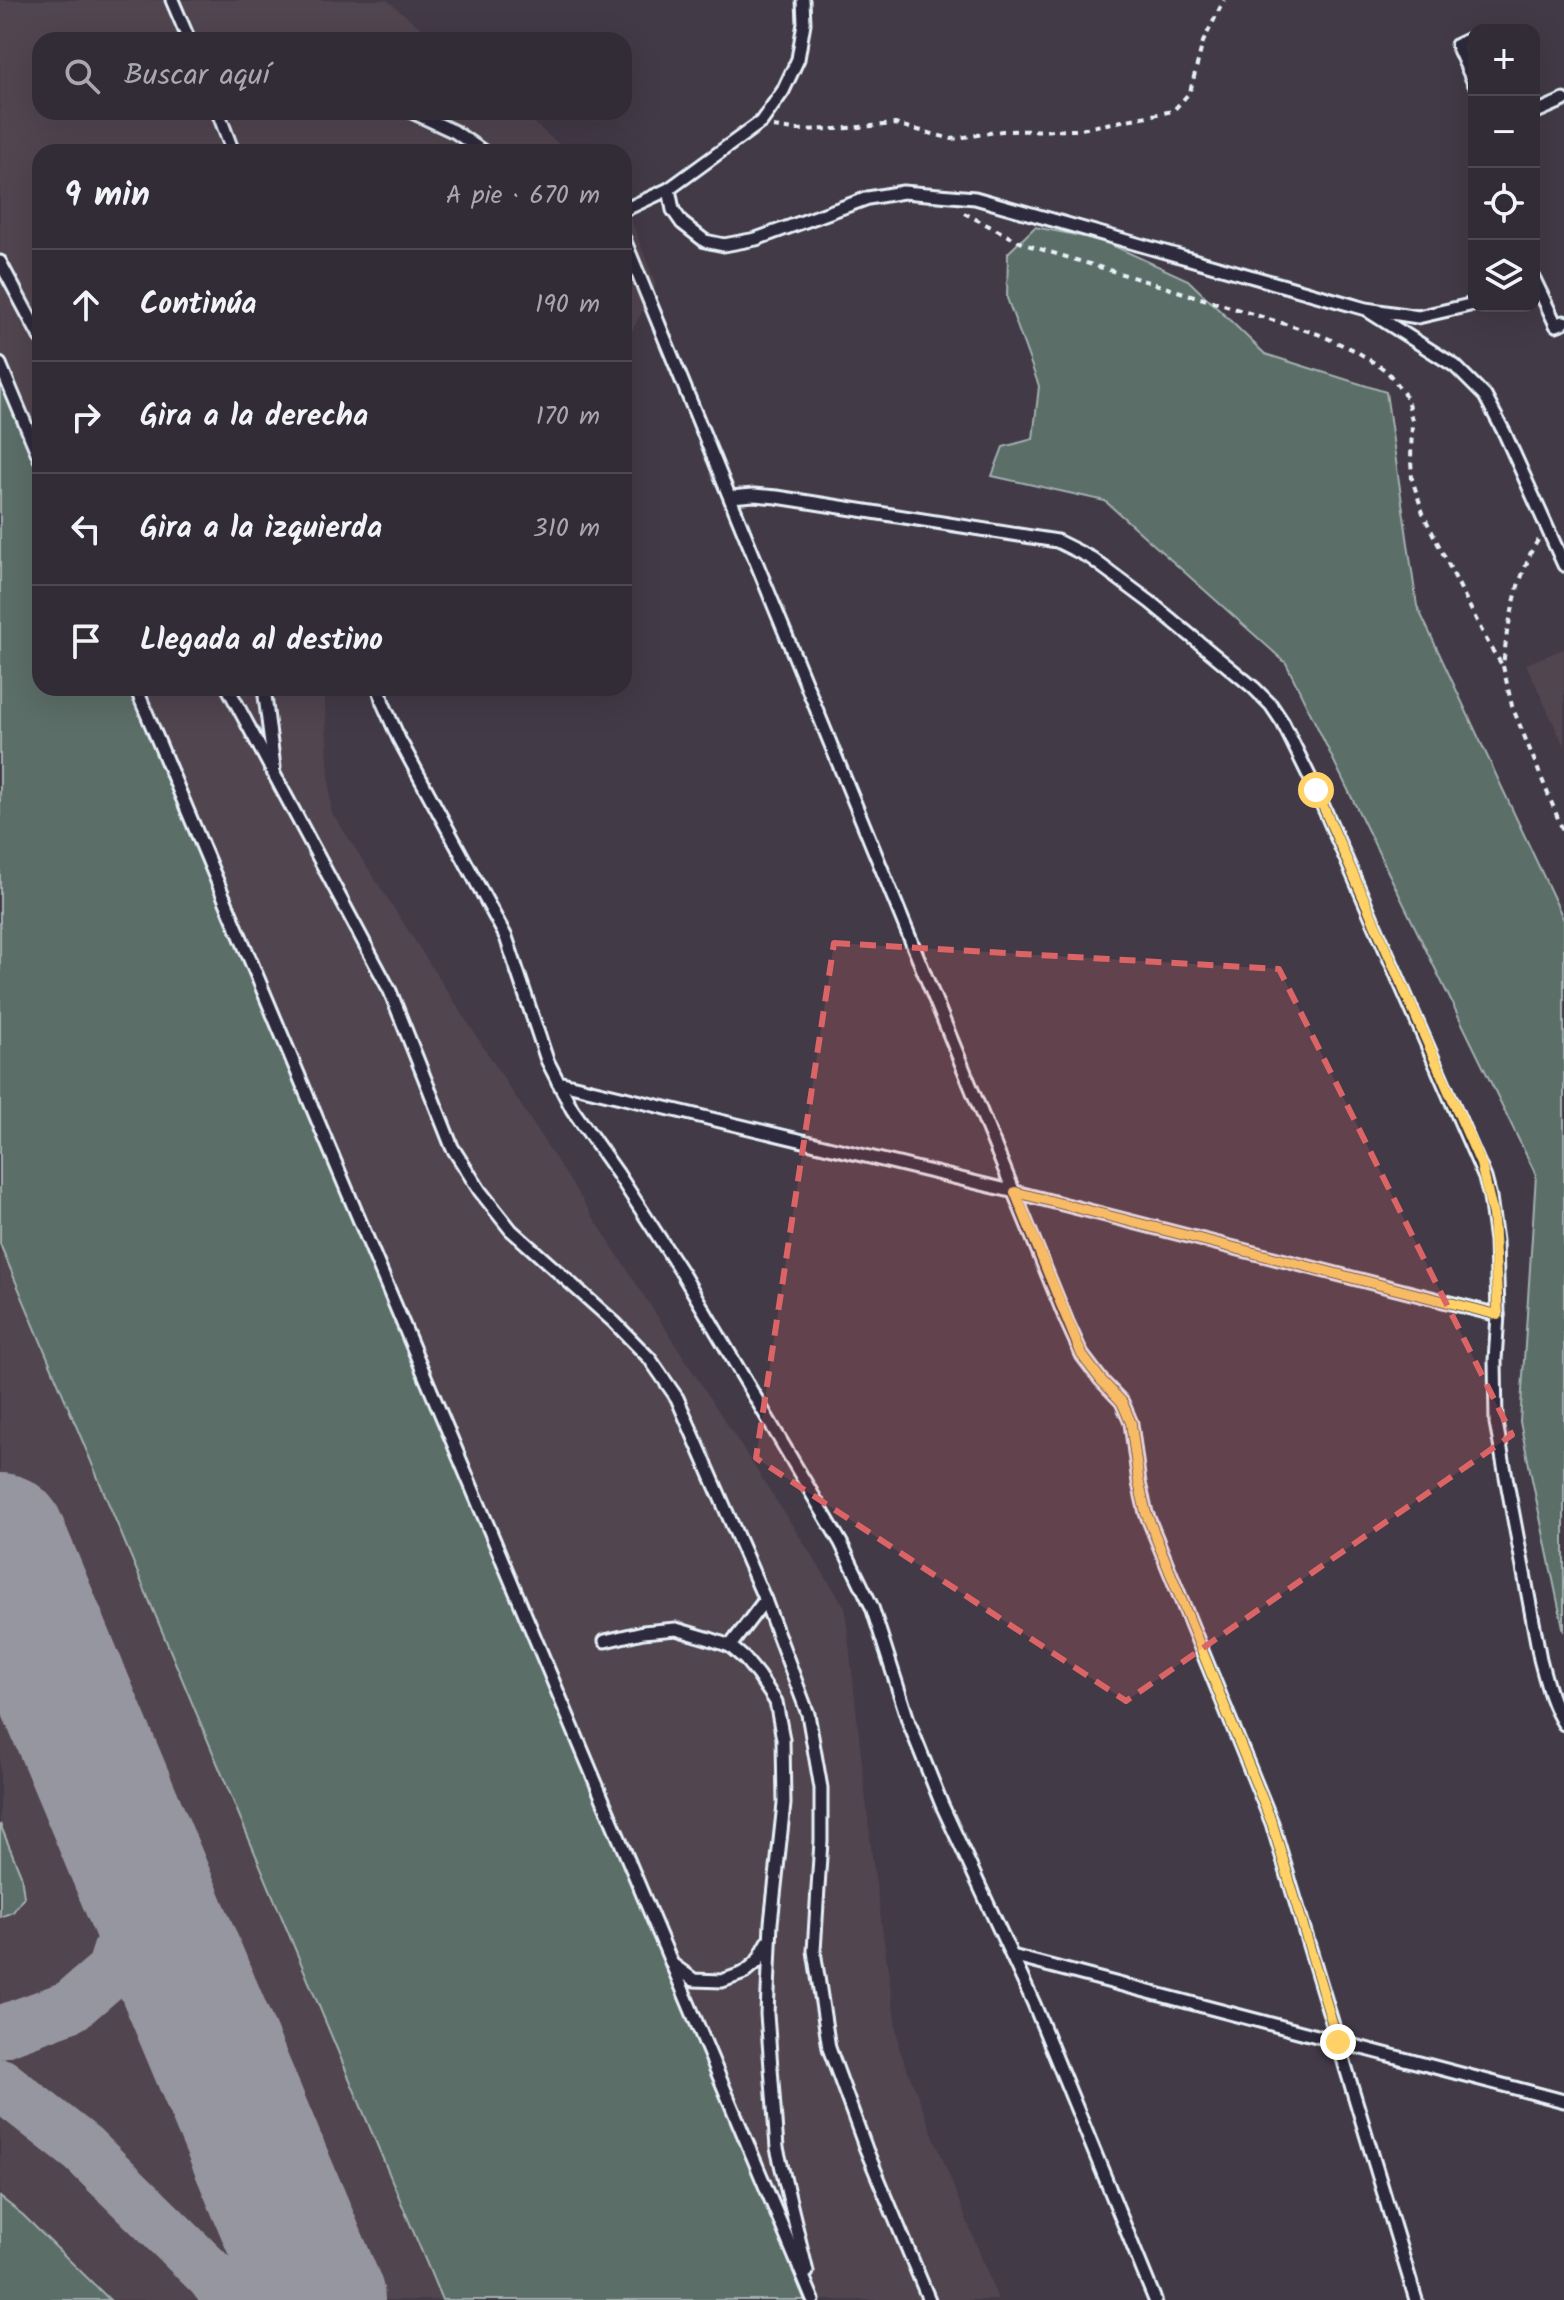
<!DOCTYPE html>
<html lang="es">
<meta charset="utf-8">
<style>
body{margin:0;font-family:Kalam,sans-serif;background:#3a343e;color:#f1f3f6}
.controls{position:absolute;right:24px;top:24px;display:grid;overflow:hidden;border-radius:16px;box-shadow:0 8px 32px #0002}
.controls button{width:72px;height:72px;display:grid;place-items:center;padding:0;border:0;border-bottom:2px solid #4d4851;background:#322c36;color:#f1f3f6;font:40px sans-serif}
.stop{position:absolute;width:24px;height:24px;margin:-18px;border:6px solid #ffd166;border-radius:50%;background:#fff}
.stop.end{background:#ffd166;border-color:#fff;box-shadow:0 2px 8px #0008}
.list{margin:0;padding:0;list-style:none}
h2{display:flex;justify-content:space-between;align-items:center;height:104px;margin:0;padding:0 32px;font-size:34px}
h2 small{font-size:26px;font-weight:400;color:#a8a7ad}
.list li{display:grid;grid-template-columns:52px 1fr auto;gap:24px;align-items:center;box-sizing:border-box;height:112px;padding:0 32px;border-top:2px solid #4d4851}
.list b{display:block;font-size:30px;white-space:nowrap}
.list em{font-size:26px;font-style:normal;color:#a8a7ad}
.icon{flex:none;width:44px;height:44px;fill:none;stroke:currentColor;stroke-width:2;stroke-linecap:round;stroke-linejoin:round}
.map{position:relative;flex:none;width:1564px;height:2300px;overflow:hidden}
.search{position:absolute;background:#322c36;box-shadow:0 8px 32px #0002;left:32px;top:32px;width:600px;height:88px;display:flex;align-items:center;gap:20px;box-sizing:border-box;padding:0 28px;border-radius:24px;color:#a8a7ad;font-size:30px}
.panel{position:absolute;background:#322c36;box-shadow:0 8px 32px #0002;left:32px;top:144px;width:600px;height:552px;border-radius:24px}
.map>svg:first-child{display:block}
.built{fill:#514550}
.green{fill:#5c6e67;stroke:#a2b0b0;stroke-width:2}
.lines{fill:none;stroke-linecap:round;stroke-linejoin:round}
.taxiway{stroke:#9696a0;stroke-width:52}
.runway{stroke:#9696a0;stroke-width:132}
.lane-casing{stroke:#e8f1f8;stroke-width:17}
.path{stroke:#e8f1f8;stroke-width:4;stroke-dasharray:6 6;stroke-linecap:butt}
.lane{stroke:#2f2a3d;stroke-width:11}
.route{stroke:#ffd166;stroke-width:10}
.marked{fill:#db6466;fill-opacity:0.2;stroke:#db6466;stroke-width:6;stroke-dasharray:16 10;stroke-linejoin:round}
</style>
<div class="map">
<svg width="1564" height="2300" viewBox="0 0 1564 2300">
<rect width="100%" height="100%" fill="#433a48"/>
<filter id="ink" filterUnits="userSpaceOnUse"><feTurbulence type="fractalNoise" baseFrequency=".0125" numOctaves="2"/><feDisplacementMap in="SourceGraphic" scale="16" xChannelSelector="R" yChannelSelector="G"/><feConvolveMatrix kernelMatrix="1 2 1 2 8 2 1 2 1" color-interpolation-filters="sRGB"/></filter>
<g filter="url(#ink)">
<!-- built -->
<g class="built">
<path d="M 0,0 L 387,0 L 435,40 L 40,40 L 40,112 L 521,112 L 568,152 L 40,152 L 40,688 L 324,688 L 331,811 L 845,1607 L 872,1856 L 899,2048 L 998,2300 L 0,2300 Z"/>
<path d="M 624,206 L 627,209 L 656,285 L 624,346 Z"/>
<path d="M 1564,649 L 1564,746 L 1526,664 Z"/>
</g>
<!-- green -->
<g class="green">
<path d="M 1035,227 L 1101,240 L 1188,280 L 1265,354 L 1386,392 L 1417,606 L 1564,920 L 1564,1632 L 1520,1422 L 1536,1175 L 1286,663 L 1105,501 L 992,476 L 1003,447 L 1033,439 L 1039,386 L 1007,298 L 1008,253 Z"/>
<path d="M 0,364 L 40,459 L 40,688 L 136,688 L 813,2300 L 442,2300 L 0,1244 Z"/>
<path d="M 0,1824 L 21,1875 L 24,1897 L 13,1912 L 0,1917 Z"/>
<path d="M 0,2197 L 23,2215 L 110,2300 L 0,2300 Z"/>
</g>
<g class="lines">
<!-- taxiway -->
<g class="taxiway">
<path d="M 0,2032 L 71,2006 L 112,1971 L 132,1910 L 135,1862"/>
<path d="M 0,2084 L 83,2149 L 212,2276 L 230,2300"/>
</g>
<!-- runway -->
<path class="runway" d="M 0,1539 L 319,2300"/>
<!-- lane casing -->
<g class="lane-casing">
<g id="lane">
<path d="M 172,0 L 189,40"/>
<path d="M 803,0 L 804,23 L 798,59 L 783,91 L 761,122 L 669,189 L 673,210 L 682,223 L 705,241 L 724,245 L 756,239 L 868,198 L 903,192 L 975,198 L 1366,309 L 1418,317 L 1474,304"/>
<path d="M 1474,37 L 1457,45 L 1474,83"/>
<path d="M 218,112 L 233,152"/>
<path d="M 412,112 L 455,132 L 484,152"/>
<path d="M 1534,113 L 1564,100"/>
<path d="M 624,210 L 669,189"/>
<path d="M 624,239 L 1067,1322 L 1082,1355 L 1101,1380 L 1122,1402 L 1131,1423 L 1139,1483 L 1146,1513 L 1272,1823 L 1416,2300"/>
<path d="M 0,262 L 40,337"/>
<path d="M 1534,279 L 1556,325 L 1564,322"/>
<path d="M 1370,312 L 1455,366 L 1485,396 L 1505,434 L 1564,565"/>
<path d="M 0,364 L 40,459"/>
<path d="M 730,497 L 754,495 L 777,497 L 1057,541 L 1091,558 L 1150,602 L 1254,688 L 1271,705 L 1283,723 L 1316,790 L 1485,1178 L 1490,1197 L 1496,1241 L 1498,1315 L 1495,1360 L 1496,1423 L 1540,1659 C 1546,1681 1551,1704 1564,1724"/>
<path d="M 136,688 L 813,2300"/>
<path d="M 228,688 L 390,991 L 452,1147 L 480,1191 L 511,1230 L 614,1322 L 650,1359 L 677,1398 L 765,1600 L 808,1714 L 821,1788 L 821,1841 L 814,1951 L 829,2048 L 866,2149 L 929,2300"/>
<path d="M 264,688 L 274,767"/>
<path d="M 379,688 L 383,703 L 399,739 L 506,937 L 547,1060 L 572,1109 L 618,1174 L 682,1273 L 841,1543 L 872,1607 L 909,1723 L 942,1805 L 1034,2004 L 1155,2300"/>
<path d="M 558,1082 L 1015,1192 L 1498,1315"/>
<path d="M 605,1641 L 643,1632 L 676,1629 L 710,1639 L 730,1646 L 745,1659 L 758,1675 L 776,1702 L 783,1739 L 784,1804 L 771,1923 L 767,2014 L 777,2148 L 807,2272"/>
<path d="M 730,1646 L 765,1600"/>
<path d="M 1012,1956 L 1564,2101"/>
<path d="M 672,1964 L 694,1980 L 722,1981 L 744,1973 L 757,1962 L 768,1942"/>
</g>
</g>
<!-- path -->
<g class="path">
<path d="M 773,127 L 794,130 L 836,129 L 895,124 L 952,139 L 1002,131 L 1076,130 L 1173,111 L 1190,92 L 1203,42 L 1224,0"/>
<path d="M 964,213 L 1024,244 L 1318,334 L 1356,351 L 1387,371 L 1407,398 L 1412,421 L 1411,459 L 1412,479 L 1424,516 L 1490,647 L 1503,666"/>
<path d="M 1538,540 L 1531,552 L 1518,586 L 1507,632 L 1503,666 L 1512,706 L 1564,833"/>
</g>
<!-- lane -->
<use href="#lane" class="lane"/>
</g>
</g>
<g class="lines" filter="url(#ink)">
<!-- route -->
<path class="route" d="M 1316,790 L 1481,1164 L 1493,1215 L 1498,1315 L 1015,1192 L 1082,1355 L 1101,1380 L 1122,1402 L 1131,1423 L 1139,1483 L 1146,1513 L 1272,1823 L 1338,2042"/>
</g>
<!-- marked area -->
<path class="marked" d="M 834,943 L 1279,969 L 1512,1435 L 1126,1701 L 756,1458 Z"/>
</svg>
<div class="controls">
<button>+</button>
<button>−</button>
<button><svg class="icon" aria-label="locate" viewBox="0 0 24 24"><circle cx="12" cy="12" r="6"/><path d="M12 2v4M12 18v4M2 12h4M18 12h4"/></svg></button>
<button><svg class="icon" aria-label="layers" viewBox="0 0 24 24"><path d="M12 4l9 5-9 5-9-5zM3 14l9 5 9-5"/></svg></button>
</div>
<div class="stop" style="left:1316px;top:790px"></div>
<div class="stop end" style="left:1338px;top:2042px"></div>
<div class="search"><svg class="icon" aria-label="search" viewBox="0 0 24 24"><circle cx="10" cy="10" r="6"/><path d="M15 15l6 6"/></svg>Buscar aquí</div>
<section class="panel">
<h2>9 min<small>A pie · 670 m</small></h2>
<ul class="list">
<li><svg class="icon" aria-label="ahead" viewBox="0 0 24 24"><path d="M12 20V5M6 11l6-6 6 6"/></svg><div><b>Continúa</b></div><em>190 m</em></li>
<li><svg class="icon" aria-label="right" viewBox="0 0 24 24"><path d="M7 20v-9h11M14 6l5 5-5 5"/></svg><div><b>Gira a la derecha</b></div><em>170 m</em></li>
<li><svg class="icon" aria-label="left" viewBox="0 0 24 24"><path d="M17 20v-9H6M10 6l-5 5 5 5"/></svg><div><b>Gira a la izquierda</b></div><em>310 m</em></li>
<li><svg class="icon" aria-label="arrive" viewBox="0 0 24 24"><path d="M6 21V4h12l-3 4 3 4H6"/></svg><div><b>Llegada al destino</b></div></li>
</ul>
</section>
</div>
